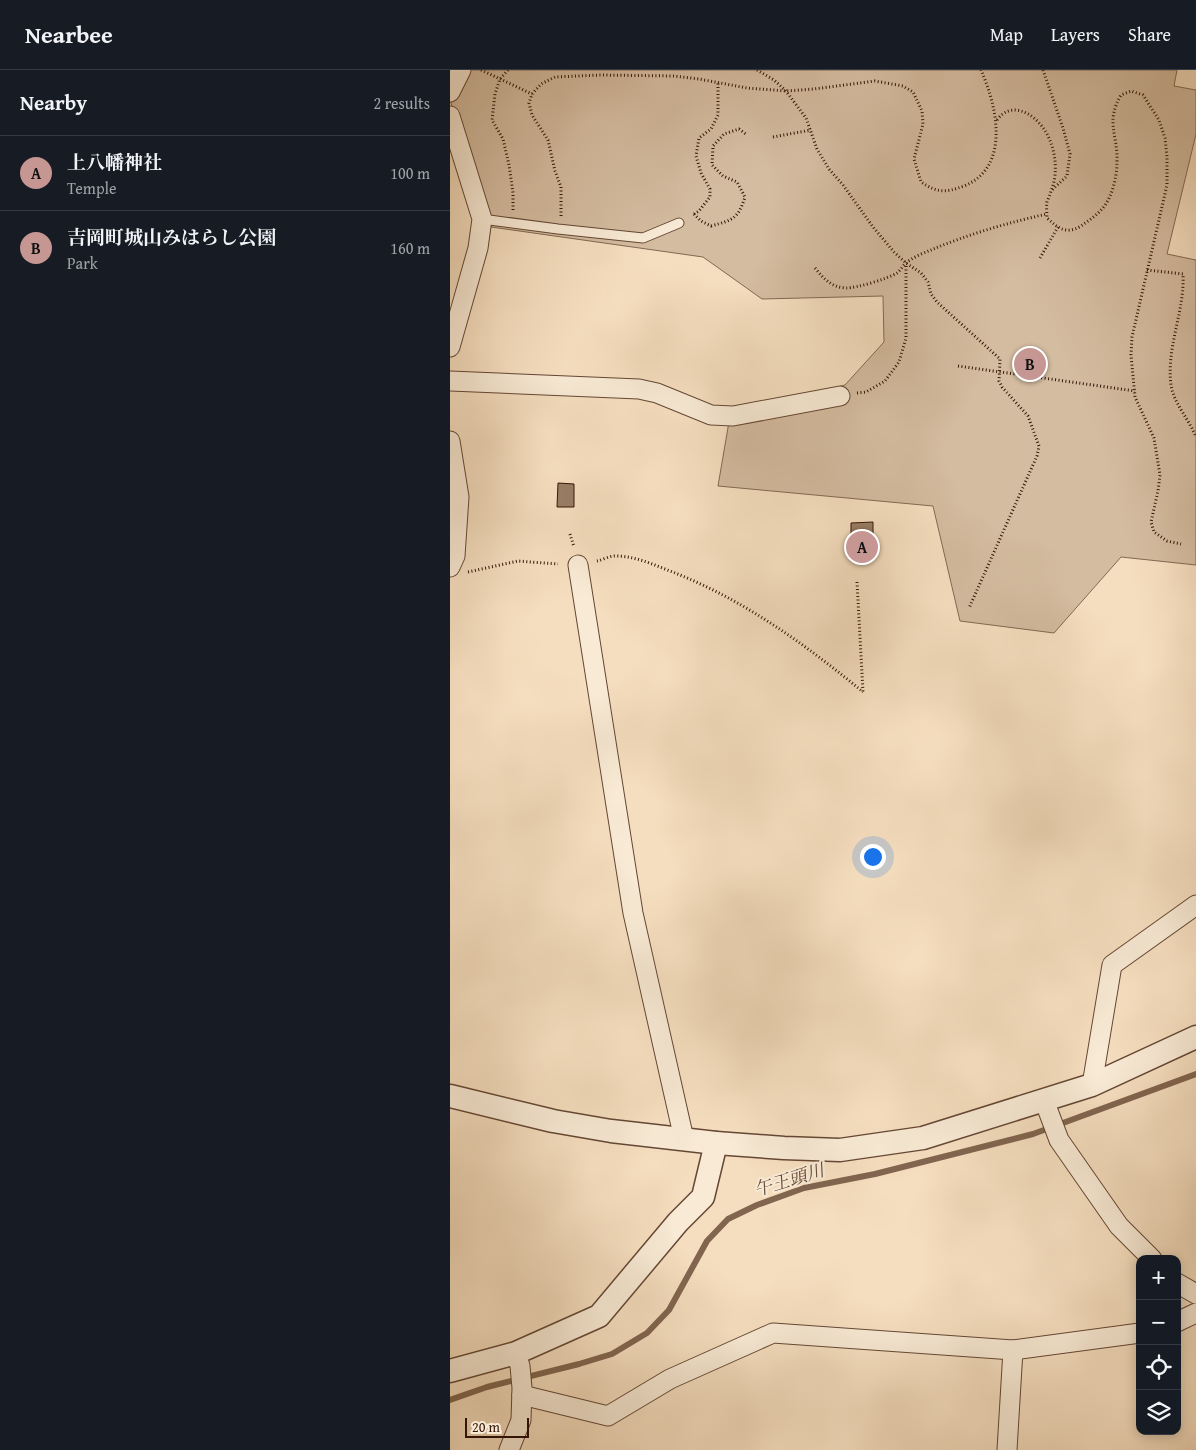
<!DOCTYPE html>
<meta charset="utf-8">
<style>
body{margin:0;font-family:"Gentium Book Plus","Noto Serif JP",serif;background:#20242c;color:#f1f3f6}
.controls{position:absolute;right:15px;bottom:15px;display:grid;overflow:hidden;border-radius:10px;box-shadow:0 2px 12px #0003}
.controls button{width:45px;height:45px;display:grid;place-items:center;padding:0;border:0;border-bottom:1px solid #363941;background:#171b24;color:#f1f3f6;font:25px sans-serif}
.scale{position:absolute;left:15px;bottom:12px;width:64px;box-sizing:border-box;padding-left:5px;border:2px solid #351506;border-top:0;font-size:14px;line-height:18px;white-space:nowrap;color:#351506;-webkit-text-stroke:4px #f8ead5;paint-order:stroke}
.you{position:absolute;left:422px;top:786px;width:18px;height:18px;margin:-12px;border:4px solid #fff;border-radius:50%;background:#1a73e8;box-shadow:0 0 0 8px #1a73e833}
.badge{display:grid;place-items:center;width:32px;height:32px;border-radius:50%;background:#c59692;color:#111;font-size:16px;font-weight:700}
.pin{position:absolute;translate:-50% -50%;border:2px solid #fff;box-shadow:0 1px 5px #0006}
.list{margin:0;padding:0;list-style:none}
h2{display:flex;justify-content:space-between;align-items:center;height:65px;margin:0;padding:0 20px;font-size:21px}
h2 small{font-size:16px;font-weight:400;color:#9ea1a6}
.list li{display:grid;grid-template-columns:32px 1fr auto;gap:15px;align-items:center;box-sizing:border-box;height:75px;padding:0 20px;border-top:1px solid #363941}
.list b{display:block;font-size:19px;white-space:nowrap}
.list p{margin:0;font-size:16px;white-space:nowrap;color:#9ea1a6}
.list em{font-size:16px;font-style:normal;color:#9ea1a6}
.icon{flex:none;width:28px;height:28px;fill:none;stroke:currentColor;stroke-width:2;stroke-linecap:round;stroke-linejoin:round}
.map{position:relative;flex:none;width:746px;height:1380px;overflow:hidden}
header{display:flex;align-items:center;gap:30px;box-sizing:border-box;height:70px;padding:0 25px;background:#171b24;border-bottom:1px solid #363941}
header strong{font-size:24px}
nav{display:flex;gap:28px;margin-inline-start:auto;font-size:18px}
main{display:flex}
aside{flex:1;background:#171b24}
.map>svg:first-child{display:block}
.green{fill:#d4bca0;stroke:#846853}
.lines{fill:none;stroke-linecap:round;stroke-linejoin:round}
.stream{stroke:#81654f;stroke-width:6}
.building{fill:#997e66;stroke:#351506}
.service-casing{stroke:#654734;stroke-width:11}
.minor-casing{stroke:#654734;stroke-width:21}
.tertiary-casing{stroke:#654734;stroke-width:25}
.path{stroke:#351506;stroke-width:3;stroke-dasharray:1 2.5;stroke-linecap:butt}
.service{stroke:#f8ead5;stroke-width:9}
.minor{stroke:#f8ead5;stroke-width:19}
.tertiary{stroke:#f8ead5;stroke-width:22}
.labels{text-anchor:middle;stroke-width:4;stroke-linejoin:round;paint-order:stroke}
.water-label{font-size:18px;font-style:italic;fill:#684a37;stroke:#f8ead5}
</style>
<header>
<strong>Nearbee</strong>
<nav><a>Map</a><a>Layers</a><a>Share</a></nav>
</header>
<main>
<aside>
<h2>Nearby<small>2 results</small></h2>
<ul class="list">
<li><span class="badge">A</span><div><b>上八幡神社</b><p>Temple</p></div><em>100 m</em></li>
<li><span class="badge">B</span><div><b>吉岡町城山みはらし公園</b><p>Park</p></div><em>160 m</em></li>
</ul>
</aside>
<div class="map">
<svg width="746" height="1380" viewBox="0 0 746 1380">
<rect width="100%" height="100%" fill="#f5debf"/>
<filter id="stains"><feTurbulence type="fractalNoise" baseFrequency=".004" numOctaves="4"/><feColorMatrix values="0 0 0 0 .2 0 0 0 0 .09 0 0 0 0 .02 0 0 0 .5 -.17"/></filter>
<radialGradient id="worn" r=".72"><stop offset=".6" stop-color="#630" stop-opacity="0"/><stop offset="1" stop-color="#630" stop-opacity=".3"/></radialGradient>
<!-- green -->
<path class="green" d="M 0,0 L 727,0 L 724,16 L 746,20 L 746,64 L 717,184 L 746,190 L 746,495 L 671,487 L 604,563 L 510,551 L 483,436 L 268,416 L 281,340 L 329,332 L 395,315 L 434,272 L 433,226 L 312,229 L 253,187 L 41,157 L 41,147 L 31,130 L 1,33 Z"/>
<g class="lines">
<!-- stream -->
<path class="stream" d="M 0,1330 L 37,1317 L 129,1294 L 162,1284 L 197,1263 L 219,1240 L 257,1171 L 278,1149 L 307,1135 L 354,1118 L 425,1104 L 583,1064 L 746,1004"/>
</g>
<!-- building -->
<g class="building">
<path d="M 108,413 L 124,414 L 124,437 L 107,437 Z"/>
<path d="M 423,452 L 423,469 L 425,469 L 426,486 L 399,486 L 398,469 L 401,469 L 401,453 Z"/>
</g>
<g class="lines">
<!-- service casing -->
<g class="service-casing">
<path id="service" d="M 32,149 L 108,159 L 193,168 L 229,153"/>
</g>
<!-- minor casing -->
<g class="minor-casing">
<g id="minor">
<path d="M 0,22 L 11,0"/>
<path d="M 0,46 L 32,149 L 28,178 L 0,277"/>
<path d="M 0,311 L 189,319 L 207,323 L 261,345 L 283,346 L 390,326"/>
<path d="M 0,371 L 9,427 L 5,486 L 0,497"/>
<path d="M 128,495 L 183,843 L 234,1069"/>
<path d="M 642,1015 L 662,895 L 746,835"/>
<path d="M 594,1030 L 609,1070 L 669,1156 L 702,1189"/>
<path d="M 727,1213 L 746,1224"/>
<path d="M 727,1252 L 746,1243"/>
<path d="M 72,1325 L 158,1346 L 220,1309 L 323,1263 L 563,1280"/>
<path d="M 59,1380 L 71,1350 L 72,1318 L 70,1296 L 66,1283"/>
<path d="M 557,1380 L 563,1280 L 690,1263"/>
</g>
</g>
<!-- tertiary casing -->
<g class="tertiary-casing">
<g id="tertiary">
<path d="M 0,1026 L 103,1051 L 161,1061 L 266,1073 L 334,1078 L 390,1080 L 473,1068 L 642,1015 L 746,967"/>
<path d="M 0,1301 L 66,1283 L 149,1246 L 228,1152 L 253,1127 L 266,1073"/>
</g>
</g>
<!-- path -->
<g class="path">
<path d="M 31,0 L 82,24"/>
<path d="M 58,0 L 50,9 L 45,24 L 42,50 L 53,69 L 59,95 L 63,123 L 63,140"/>
<path d="M 307,0 L 324,10 L 336,21 L 356,48 L 367,79 L 379,99 L 393,115 L 423,157 L 444,182 L 456,193 L 471,203 L 478,212 L 481,224 L 487,232 L 550,289 L 549,311 L 552,317 L 578,346 L 589,376 L 587,386 L 519,538"/>
<path d="M 593,0 L 613,58 L 620,84 L 617,106 L 602,120"/>
<path d="M 547,50 C 561,31 582,42 594,59 C 600,68 604,80 605,91 C 606,101 605,112 601,121 C 600,125 598,129 597,132 C 596,137 597,143 597,148 C 608,158 616,165 631,156 C 638,151 646,146 652,139 C 662,128 667,107 667,92 C 668,64 655,53 671,25 L 681,21 L 693,25 L 709,50 L 715,68 L 717,87 L 717,115 L 682,267 L 681,285 L 685,327 L 704,368 L 710,405 L 708,421 L 701,452 L 704,462 L 717,471 L 731,474"/>
<path d="M 323,67 L 361,60"/>
<path d="M 244,144 L 251,151 L 261,156 C 283,150 288,149 295,127 L 287,112 L 273,106 L 262,95 L 263,76 L 274,64 L 289,59 L 297,65"/>
<path d="M 244,144 L 249,141 L 260,127 L 260,119 L 251,103 L 246,86 L 249,68 L 261,59 L 268,45 L 268,13"/>
<path d="M 111,146 L 111,117 L 105,101 L 98,70 L 82,45 L 79,33 L 82,24 L 91,14 L 105,7 L 150,5 L 224,6 L 249,9 L 297,18 L 336,21 L 364,19 L 425,11 L 453,16 L 463,22 L 472,41 L 473,54 L 464,89 L 471,112 C 488,123 495,123 514,116 C 561,97 547,36 531,0"/>
<path d="M 590,188 L 608,157"/>
<path d="M 365,198 C 374,209 381,217 396,218 C 407,218 437,209 447,203 C 451,200 453,195 457,192 C 464,187 473,183 481,180 C 516,165 560,152 597,144"/>
<path d="M 697,200 L 733,204 C 735,241 716,277 721,315 C 724,334 739,349 746,367"/>
<path d="M 508,296 L 685,321"/>
<path d="M 407,323 L 416,322 L 435,311 L 449,292 L 456,268 L 456,194"/>
<path d="M 120,464 L 124,477"/>
<path d="M 147,491 C 152,490 159,486 165,486 C 185,486 202,494 220,501 C 291,528 355,574 413,622"/>
<path d="M 18,502 L 68,491 L 108,494"/>
<path d="M 407,512 L 413,622"/>
</g>
<!-- service -->
<use href="#service" class="service"/>
<!-- minor -->
<use href="#minor" class="minor"/>
<!-- tertiary -->
<use href="#tertiary" class="tertiary"/>
</g>
<g class="labels">
<!-- water labels -->
<g class="water-label">
<text transform="translate(339 1110) rotate(-17)" y="6">午王頭川</text>
</g>
</g>
<rect width="100%" height="100%" filter="url(#stains)"/>
<rect width="100%" height="100%" fill="url(#worn)"/>
</svg>
<div class="controls">
<button>+</button>
<button>−</button>
<button><svg class="icon" aria-label="locate" viewBox="0 0 24 24"><circle cx="12" cy="12" r="6"/><path d="M12 2v4M12 18v4M2 12h4M18 12h4"/></svg></button>
<button><svg class="icon" aria-label="layers" viewBox="0 0 24 24"><path d="M12 4l9 5-9 5-9-5zM3 14l9 5 9-5"/></svg></button>
</div>
<div class="scale">20 m</div>
<div class="you"></div>
<div class="pin badge" style="left:412px;top:477px">A</div>
<div class="pin badge" style="left:580px;top:294px">B</div>
</div>
</main>
